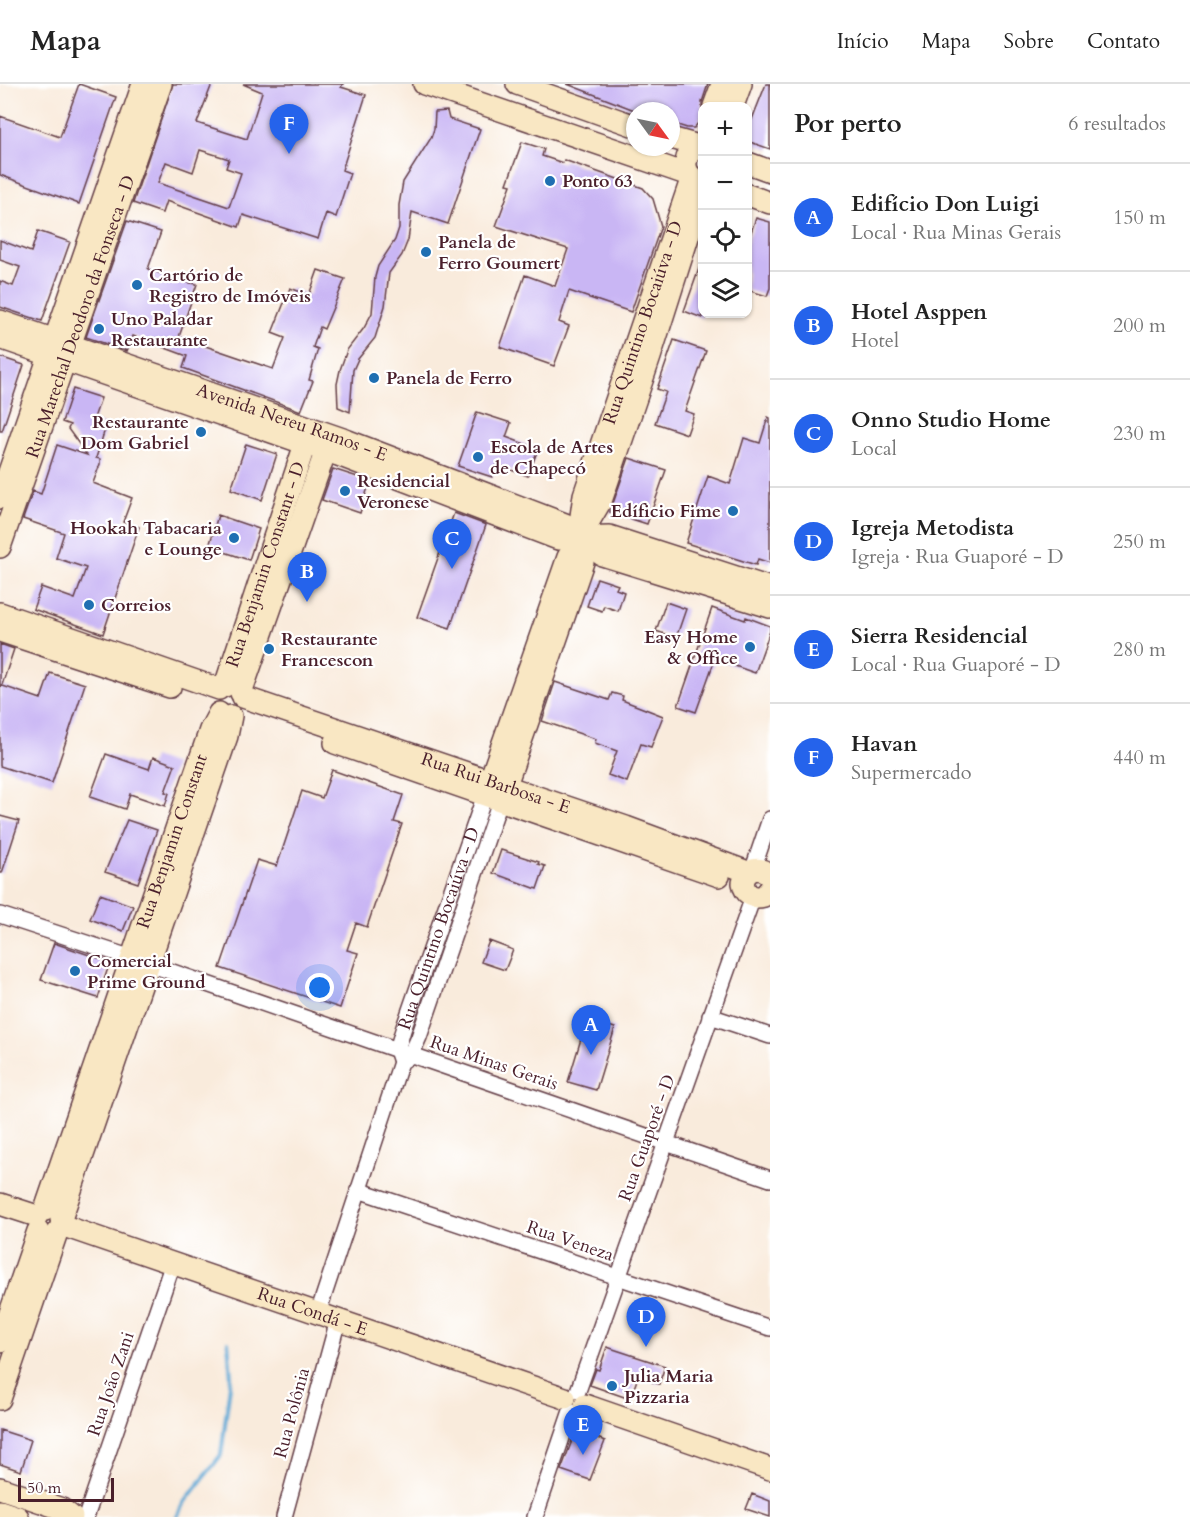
<!DOCTYPE html>
<html lang="pt">
<head>
<meta charset="utf-8">
<style>
  :root { --surface:#fff; --page:#f2f2f2; --text:#222; --muted:#767676; --line:#e0e0e0; --accent:#2563eb }
  body { margin:0; font-family:Cardo,serif; background:var(--page); color:var(--text) }
  .controls { position:absolute; right:18px; top:18px; display:grid; overflow:hidden; border-radius:12px; box-shadow:0 2px 4px #0004 }
  .controls button { width:54px; height:54px; display:grid; place-items:center; padding:0; border:0; border-bottom:2px solid var(--line); background:var(--surface); color:var(--text); font:30px sans-serif }
  .compass { position:absolute; left:626px; top:18px; width:54px; height:54px; border-radius:50%; background:var(--surface); box-shadow:0 2px 4px #0004; rotate:123deg }
  .scale { position:absolute; left:18px; bottom:15px; width:96px; box-sizing:border-box; padding-left:6px; border:3px solid #4a1f2b; border-top:0; font-size:16px; line-height:21px; white-space:nowrap; color:#4a1f2b; -webkit-text-stroke:4px #fff; paint-order:stroke }
  .you { position:absolute; left:320px; top:904px; width:21px; height:21px; margin:-15px; border:4px solid #fff; border-radius:50%; background:#1a73e8; box-shadow:0 0 0 9px #1a73e833 }
  .badge { display:grid; place-items:center; width:39px; height:39px; border-radius:50%; background:var(--accent); color:#fff; font-size:20px; font-weight:700 }
  .pin { position:absolute; translate:-50% -50px; filter:drop-shadow(0 2px 3px #0008) }
  .pin::after { content:''; position:absolute; top:32px; width:21px; height:18px; background:inherit; clip-path:polygon(0 0,100% 0,50% 100%) }
  .list { margin:0; padding:0; list-style:none }
  h2 { display:flex; justify-content:space-between; align-items:center; height:78px; margin:0; padding:0 24px; font-size:26px }
  h2 small { font-size:20px; font-weight:400; color:var(--muted) }
  .list li { display:grid; grid-template-columns:39px 1fr auto; gap:18px; align-items:center; box-sizing:border-box; height:108px; padding:0 24px; border-top:2px solid var(--line) }
  .list b { display:block; font-size:22px; white-space:nowrap }
  .list p { margin:0; font-size:20px; white-space:nowrap; color:var(--muted) }
  .list em { font-size:20px; font-style:normal; color:var(--muted) }
  .icon { flex:none; width:33px; height:33px; fill:none; stroke:currentColor; stroke-width:2; stroke-linecap:round; stroke-linejoin:round }
  .map { position:relative; flex:none; width:770px; height:1433px; overflow:hidden }
  header { display:flex; align-items:center; gap:36px; box-sizing:border-box; height:84px; padding:0 30px; background:var(--surface); border-bottom:2px solid var(--line) }
  header strong { font-size:28px }
  nav { display:flex; gap:33px; margin-inline-start:auto; font-size:21px }
  main { display:flex }
  aside { flex:1; background:var(--surface) }
  .map>svg:first-child { display:block }
</style>
</head>
<body>
<header>
<strong>Mapa</strong>
<nav><a>Início</a><a>Mapa</a><a>Sobre</a><a>Contato</a></nav>
</header>
<main>
<div class="map">
<svg width="770" height="1433" viewBox="0 0 770 1433">
  <rect width="100%" height="100%" fill="#fff"/>
  <filter id="ink" filterUnits="userSpaceOnUse"><feTurbulence type="fractalNoise" baseFrequency=".0167" numOctaves="2"/><feDisplacementMap in="SourceGraphic" scale="12" xChannelSelector="R" yChannelSelector="G"/><feConvolveMatrix kernelMatrix="1 2 1 2 8 2 1 2 1" color-interpolation-filters="sRGB"/></filter>
  <filter id="wash" filterUnits="userSpaceOnUse"><feTurbulence type="fractalNoise" baseFrequency=".008" numOctaves="4" result="noise"/><feDisplacementMap in="SourceGraphic" scale="24" xChannelSelector="R" yChannelSelector="G"/><feGaussianBlur stdDeviation="1.35" result="paint"/><feColorMatrix in="noise" values="0 0 0 0 0 0 0 0 0 0 0 0 0 0 0 0 0 1.4 0 .05"/><feComposite in="paint" operator="in"/></filter>
  <g filter="url(#wash)">
    <rect width="100%" height="100%" fill="#f9ebdc"/>
    <g fill="none" stroke-linecap="round" stroke-linejoin="round">
      <path stroke="#5da9d6" stroke-width="4" d="M177,1433l6,-13 38,-49 10,-78 -3,-35"/>
    </g>
    <g id="blocks">
      <path fill="#c9b6f4" fill-rule="evenodd" d="M79,0l37,13 -37,107 -79,-29v-59l60,21z
        M173,0h39l-15,39 50,16 15,-47 -19,-8h100l-2,3 25,8 -24,75 8,3 -14,44 -10,-4 -8,26 -75,-24 -4,12 -73,-26 -4,12 -29,-10zM200,66l29,9 -3,9 15,5 -12,34 -71,-24 8,-21 27,10z
        M567,0h141l-6,18v11l-3,9 -5,6h-7l-16,-5v-12h-34z
        M766,0h4v65l-23,-8v-9z
        M447,27l2,8 31,10 -32,95 -36,-12 -4,28 -6,15 -13,18 -4,33 -10,32 -17,21 -5,11 -3,42 -12,-5 -1,-23 3,-14 7,-20 17,-22 8,-15 3,-36 3,-11 17,-26 4,-12v-23l4,-23 28,-44 3,-9 1,-17z
        M522,58l22,7 -2,7 21,7 1,-3 79,28 10,11 8,27 -30,86 -62,-21 -10,31 10,4 -15,40 -54,-19 25,-72 30,11 13,-37 -72,-23 15,-41 -4,-1z
        M756,134l14,4v66l-3,8 -20,-6v-47z
        M127,137l34,11 -13,37 37,13 12,2 -18,53 94,32 12,-31 -13,-5 18,-45 19,7 9,-25 27,9 -21,50 -4,-2 -7,20 5,2 -9,31 4,1 -12,30 -118,-43 4,-12 -54,-20 -6,15 -41,-14z
        M38,147l32,11 -28,79 -42,-14v-26l13,5 7,-19 -20,-7v-20l31,12z
        M701,179h1v55l-18,-7z
        M674,256l32,11 -21,60 9,3 -7,20 -32,-11 11,-31 -9,-3z
        M0,273l24,8 -22,66h-2z
        M73,305l28,9 -8,23 13,5 -10,32 4,1v5l-7,19 39,15 -9,24 16,5 -36,107 -70,-25 8,-22 34,12 11,-31 -30,-10 8,-25 -41,-14 10,-28 8,3 16,-49 30,10 -19,-26 2,-4 -8,-3z
        M477,328l34,11 -5,14 32,12 -10,27 -31,-11 -5,12 -34,-11z
        M768,333l2,1v145l-12,-4 -2,6 -70,-22 22,-67 22,8 14,-46 16,5z
        M246,360l31,10 -15,46 -31,-11z
        M629,374l37,12 -19,54 -37,-12z
        M333,385l37,12 -10,32 -38,-13z
        M454,429l32,12 -36,103 -33,-11z
        M218,431l41,14 -10,31 -40,-13z
        M597,494l21,7 -2,4 8,3 -6,19 -14,-5 -2,5 -15,-5z
        M666,518l20,7 -10,29 -20,-7z
        M712,524l33,12 1,-3 24,9v5l-15,42 -40,-14 -19,53 -18,-6z
        M0,560l14,5 -12,36h-2z
        M50,589l35,11 -33,99 -52,-17v-81l41,14z
        M555,598l54,18 3,-7 11,3 -1,4 41,16 -12,31 -10,-3 -14,38 -19,-7 9,-24 -22,-8 1,-4 -54,-18z
        M106,670l43,15 4,-12 22,8 -10,27 4,1 -4,13 -35,-12 -5,15 -35,-12z
        M332,686l71,25 -9,27 8,2 -35,103 -11,-4 -9,27 11,3 -18,55 -120,-40 37,-108 20,6 25,-75 20,7z
        M0,732l19,5 -17,52h-2z
        M127,736l30,10 -19,53 -33,-11z
        M501,766l38,12 -1,2 7,2 -8,23 -44,-16z
        M100,810l33,12 -10,25 -33,-12z
        M489,857l24,9 -8,20 -24,-8z
        M54,859l56,19 -12,36 -57,-18z
        M587,935l28,9 -19,62 -28,-8z
        M607,1263l58,19 -6,18 -21,-7 -8,22 -40,-14 6,-16 3,1z
        M0,1346l31,10 -10,31 -21,-7z
        M576,1346l29,11 -15,39 -29,-10z
        M752,1410l18,7v16l-24,-8z"/>
    </g>
  </g>
  <g filter="url(#ink)">
    <use href="#blocks" fill-opacity="0" stroke="#643e46" stroke-width="1.5"/>
    <g fill="none" stroke-linecap="round" stroke-linejoin="round">
      <g stroke="#643e46" stroke-width="18">
        <g id="street">
          <path d="M753,785l17,-50"/>
          <path d="M0,831l132,43 638,221"/>
          <path d="M710,932l60,20"/>
          <path id="s1" d="M400,975l-3,-9 6,-20 82,-235"/>
          <path d="M358,1106l412,138"/>
          <path d="M318,1229l83,-251 10,-7 8,-18 81,-236"/>
          <path d="M578,1307l175,-494"/>
          <path d="M86,1433l87,-254"/>
          <path d="M284,1433l54,-197"/>
          <path d="M535,1433l36,-106"/>
        </g>
      </g>
      <g stroke="#643e46" stroke-width="24">
        <g id="secondary">
          <path d="M424,0l265,91"/>
          <path d="M517,0l118,42"/>
          <path d="M714,22l8,-22"/>
          <path d="M733,22l8,-22"/>
          <path d="M671,54l28,8"/>
          <path d="M748,79l22,8"/>
          <path d="M699,97c-13,-5 -16,-16 -10,-28l13,-7"/>
          <path d="M748,111l22,8"/>
          <path id="s2" d="M0,237l343,118 222,85 13,13 31,-1 161,52"/>
          <path d="M0,254l338,117 220,84 20,-2 24,18 168,52"/>
          <path d="M0,414l143,-414"/>
          <path id="s3" d="M0,463l161,-463"/>
          <path d="M0,529l219,76"/>
          <path d="M0,547l170,56"/>
          <path id="s4" d="M225,602l80,-242"/>
          <path d="M241,609l85,-243"/>
          <path id="s5" d="M243,613l383,130 122,45"/>
          <path d="M335,659l384,133"/>
          <path d="M490,696l78,-223 33,-56 49,-144 52,-164"/>
          <path id="s6" d="M506,701l77,-223 -5,-25 6,-42 108,-318"/>
          <path d="M770,792c-10,-11 -24,-8 -27,7 2,11 9,16 21,13l6,-7"/>
          <path d="M0,1120l37,12"/>
          <path id="s7" d="M45,1126l165,-480 9,-17"/>
          <path d="M61,1135l166,-483 4,-20"/>
          <path id="s8" d="M61,1141l504,173"/>
          <path d="M0,1258l38,-111"/>
          <path d="M0,1315l57,-167"/>
          <path d="M585,1321l185,64"/>
          <path d="M0,1404l62,21 10,8"/>
          <path d="M0,1427l18,6"/>
        </g>
      </g>
      <use href="#street" stroke="#fff" stroke-width="15"/>
      <use href="#secondary" stroke="#f9e7c3" stroke-width="21"/>
    </g>
  </g>
  <g fill="#1f6fb2" stroke="#fff" stroke-width="2">
    <circle cx="550" cy="97" r="6"/>
    <circle cx="426" cy="168" r="6"/>
    <circle cx="137" cy="201" r="6"/>
    <circle cx="99" cy="245" r="6"/>
    <circle cx="374" cy="294" r="6"/>
    <circle cx="201" cy="348" r="6"/>
    <circle cx="478" cy="373" r="6"/>
    <circle cx="345" cy="407" r="6"/>
    <circle cx="733" cy="427" r="6"/>
    <circle cx="234" cy="454" r="6"/>
    <circle cx="89" cy="521" r="6"/>
    <circle cx="750" cy="563" r="6"/>
    <circle cx="269" cy="565" r="6"/>
    <circle cx="75" cy="887" r="6"/>
    <circle cx="612" cy="1302" r="6"/>
  </g>
  <g text-anchor="middle" dominant-baseline="central" stroke-width="4.5" stroke-linejoin="round" paint-order="stroke">
    <g font-size="18" font-weight="bold" fill="#4a1f2b" stroke="#fff" text-anchor="start">
      <text x="562" y="97">Ponto 63</text>
      <text x="438" y="158">Panela de<tspan x="438" dy="21">Ferro Goumert</tspan></text>
      <text x="149" y="191">Cartório de<tspan x="149" dy="21">Registro de Imóveis</tspan></text>
      <text x="111" y="235">Uno Paladar<tspan x="111" dy="21">Restaurante</tspan></text>
      <text x="386" y="294">Panela de Ferro</text>
      <text x="189" y="338" text-anchor="end">Restaurante<tspan x="189" dy="21">Dom Gabriel</tspan></text>
      <text x="490" y="363">Escola de Artes<tspan x="490" dy="21">de Chapecó</tspan></text>
      <text x="357" y="397">Residencial<tspan x="357" dy="21">Veronese</tspan></text>
      <text x="721" y="427" text-anchor="end">Edíficio Fime</text>
      <text x="222" y="444" text-anchor="end">Hookah Tabacaria<tspan x="222" dy="21">e Lounge</tspan></text>
      <text x="101" y="521">Correios</text>
      <text x="738" y="553" text-anchor="end">Easy Home<tspan x="738" dy="21">&amp; Office</tspan></text>
      <text x="281" y="555">Restaurante<tspan x="281" dy="21">Francescon</tspan></text>
      <text x="87" y="877">Comercial<tspan x="87" dy="21">Prime Ground</tspan></text>
      <text x="624" y="1292">Julia Maria<tspan x="624" dy="21">Pizzaria</tspan></text>
    </g>
    <g font-size="18" fill="#4a1f2b" stroke="#fff">
      <text stroke="none"><textPath href="#s3" startOffset="244">Rua Marechal Deodoro da Fonseca - D</textPath></text>
      <text stroke="none"><textPath href="#s6" startOffset="486">Rua Quintino Bocaiúva - D</textPath></text>
      <text stroke="none"><textPath href="#s2" startOffset="309">Avenida Nereu Ramos - E</textPath></text>
      <text stroke="none"><textPath href="#s4" startOffset="128">Rua Benjamin Constant - D</textPath></text>
      <text stroke="none"><textPath href="#s5" startOffset="267">Rua Rui Barbosa - E</textPath></text>
      <text stroke="none"><textPath href="#s7" startOffset="390">Rua Benjamin Constant</textPath></text>
      <text stroke="none"><textPath href="#s1" startOffset="138">Rua Quintino Bocaiúva - D</textPath></text>
      <text transform="translate(494 979) rotate(19)">Rua Minas Gerais</text>
      <text transform="translate(647 1054) rotate(-70)">Rua Guaporé - D</text>
      <text transform="translate(570 1157) rotate(19)">Rua Veneza</text>
      <text stroke="none"><textPath href="#s8" startOffset="266">Rua Condá - E</textPath></text>
      <text transform="translate(111 1300) rotate(-71)">Rua João Zani</text>
      <text transform="translate(292 1329) rotate(-75)">Rua Polônia</text>
    </g>
  </g>
</svg>
<div class="controls">
<button>+</button>
<button>−</button>
<button><svg class="icon" aria-label="locate" viewBox="0 0 24 24"><circle cx="12" cy="12" r="6"/><path d="M12 2v4M12 18v4M2 12h4M18 12h4"/></svg></button>
<button><svg class="icon" aria-label="layers" viewBox="0 0 24 24"><path d="M12 4l9 5-9 5-9-5zM3 14l9 5 9-5"/></svg></button>
</div>
<svg class="compass" viewBox="-18 -18 36 36"><path d="M0-13l5 13h-10z" fill="#e53935"/><path d="M0 13l5-13h-10z" fill="#767676"/></svg>
<div class="scale">50 m</div>
<div class="you"></div>
<div class="pin badge" style="left:591px;top:971px">A</div>
<div class="pin badge" style="left:307px;top:518px">B</div>
<div class="pin badge" style="left:452px;top:485px">C</div>
<div class="pin badge" style="left:646px;top:1263px">D</div>
<div class="pin badge" style="left:583px;top:1371px">E</div>
<div class="pin badge" style="left:289px;top:70px">F</div>
</div>
<aside>
<h2>Por perto<small>6 resultados</small></h2>
<ul class="list">
<li><span class="badge">A</span><div><b>Edifício Don Luigi</b><p>Local · Rua Minas Gerais</p></div><em>150 m</em></li>
<li><span class="badge">B</span><div><b>Hotel Asppen</b><p>Hotel</p></div><em>200 m</em></li>
<li><span class="badge">C</span><div><b>Onno Studio Home</b><p>Local</p></div><em>230 m</em></li>
<li><span class="badge">D</span><div><b>Igreja Metodista</b><p>Igreja · Rua Guaporé - D</p></div><em>250 m</em></li>
<li><span class="badge">E</span><div><b>Sierra Residencial</b><p>Local · Rua Guaporé - D</p></div><em>280 m</em></li>
<li><span class="badge">F</span><div><b>Havan</b><p>Supermercado</p></div><em>440 m</em></li>
</ul>
</aside>
</main>
</body>
</html>
